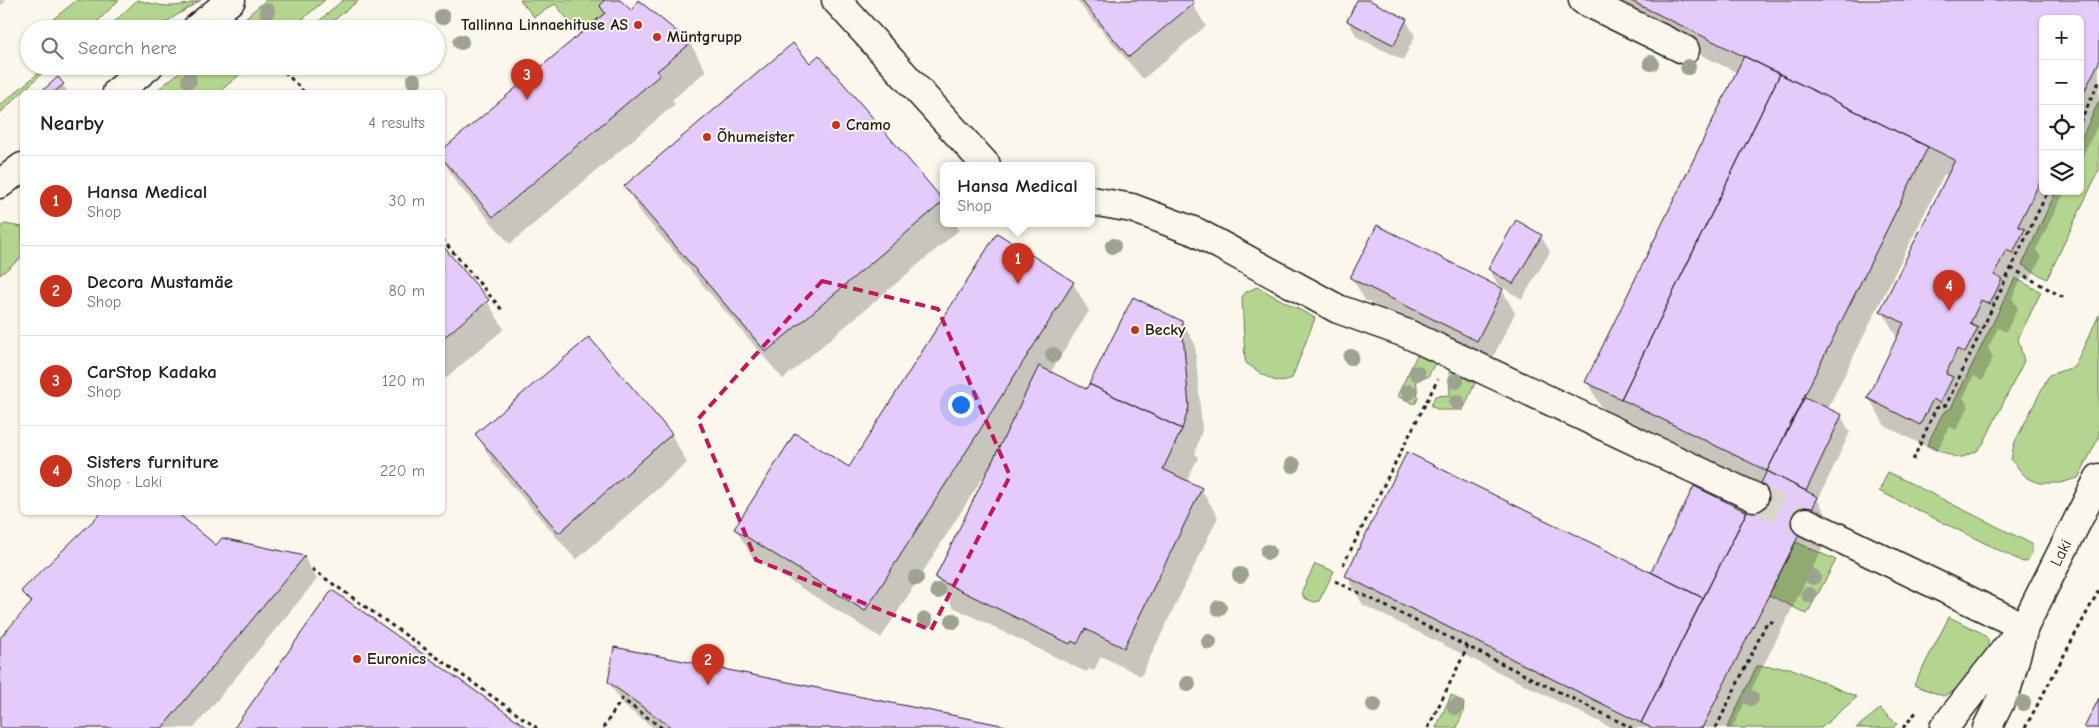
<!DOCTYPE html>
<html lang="en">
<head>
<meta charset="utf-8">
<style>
  :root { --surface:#fff; --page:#f6f6f6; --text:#202124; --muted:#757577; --line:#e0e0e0; --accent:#c8321e }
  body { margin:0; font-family:"Comic Neue",sans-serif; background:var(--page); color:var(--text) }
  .controls { position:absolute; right:15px; top:15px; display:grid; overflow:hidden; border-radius:8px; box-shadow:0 1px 4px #0004 }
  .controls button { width:45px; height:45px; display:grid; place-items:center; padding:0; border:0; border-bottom:1px solid var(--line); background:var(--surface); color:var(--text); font:25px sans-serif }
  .you { position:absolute; left:960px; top:404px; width:18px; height:18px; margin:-12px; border:4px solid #fff; border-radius:50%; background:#1a73e8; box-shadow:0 0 0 8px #1a73e833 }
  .badge { display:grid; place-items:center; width:32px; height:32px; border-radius:50%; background:var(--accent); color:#fff; font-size:16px; font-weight:700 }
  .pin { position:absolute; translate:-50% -41px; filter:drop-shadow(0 1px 2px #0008) }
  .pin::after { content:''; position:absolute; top:26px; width:18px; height:15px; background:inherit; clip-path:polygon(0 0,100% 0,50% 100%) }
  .popup { position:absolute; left:940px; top:162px; width:155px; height:65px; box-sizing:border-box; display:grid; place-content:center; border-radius:8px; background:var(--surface); filter:drop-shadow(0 1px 4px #0005); font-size:16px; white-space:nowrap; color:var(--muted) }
  .popup b { font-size:19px; color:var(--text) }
  .popup::after { content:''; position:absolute; left:50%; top:100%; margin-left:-10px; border:10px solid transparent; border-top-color:var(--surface) }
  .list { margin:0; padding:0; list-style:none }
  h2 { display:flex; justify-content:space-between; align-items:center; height:65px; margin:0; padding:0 20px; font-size:21px }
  h2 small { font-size:16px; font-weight:400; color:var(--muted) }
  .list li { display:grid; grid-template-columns:32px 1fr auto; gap:15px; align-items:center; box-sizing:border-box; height:90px; padding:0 20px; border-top:1px solid var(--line) }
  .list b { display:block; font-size:19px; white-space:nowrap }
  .list p { margin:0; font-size:16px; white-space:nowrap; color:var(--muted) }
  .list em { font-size:16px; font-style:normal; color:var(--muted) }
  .icon { flex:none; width:28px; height:28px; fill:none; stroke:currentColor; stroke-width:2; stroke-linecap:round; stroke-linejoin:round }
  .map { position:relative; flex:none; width:2099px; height:728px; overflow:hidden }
  .search { position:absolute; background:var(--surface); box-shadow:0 1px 4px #0004; left:20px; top:20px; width:425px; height:55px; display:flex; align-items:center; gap:12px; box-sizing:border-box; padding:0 18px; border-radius:28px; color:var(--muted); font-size:19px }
  .panel { position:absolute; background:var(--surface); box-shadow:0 1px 4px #0004; left:20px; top:90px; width:425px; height:425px; border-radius:8px }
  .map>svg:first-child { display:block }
</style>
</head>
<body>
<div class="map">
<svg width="2099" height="728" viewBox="0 0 2099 728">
  <rect width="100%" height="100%" fill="#fbf7ec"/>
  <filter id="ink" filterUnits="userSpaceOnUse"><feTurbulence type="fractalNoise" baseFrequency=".02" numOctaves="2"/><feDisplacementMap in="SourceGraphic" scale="10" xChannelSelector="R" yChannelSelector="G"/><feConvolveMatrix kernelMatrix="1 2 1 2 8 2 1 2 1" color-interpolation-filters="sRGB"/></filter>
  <g filter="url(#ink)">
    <path fill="#b4d58f" stroke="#687856" d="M77,0h42l-29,29h-31l-7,-9z
      M137,0c27,7 37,9 64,0l-46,29h-48z
      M266,0h59l-34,29h-48l-5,-5z
      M343,0h16l-36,29h-13z
      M520,0h84l-4,6 5,7 -25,21 -25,-30 -21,13z
      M47,66h3l-50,47v-8z
      M187,66h63l-31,26h-64z
      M2099,101v69l-52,109 -25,-14 34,-74h24v-50z
      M5,224l17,3v30l-22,18v-48z
      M2015,278l26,14 -23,47 6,22 -41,83 -6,7 -14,6h-8l-28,-12 16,-32 8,-5z
      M1257,287l58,31 -23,60c-15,11 -31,-6 -45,-14l-2,-4 -3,-63 4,-5z
      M2099,315v122l-21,41 -18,5h-20l-13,-5 -16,-18 3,-16 35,-69 25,-8z
      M1417,355l18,8 -7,14 -12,1 2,20 -3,6 -18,-8z
      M1449,370l26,13 -12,27h-24l-8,-4 4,-10 15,-1z
      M1888,472l144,72v9l-5,8 -4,1 -144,-71z
      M1796,542l40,18 -29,54 -38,-19z
      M1315,564l19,7 -15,30 -5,1 -10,-4 -2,-7z
      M1949,617l33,16 6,6c2,25 -24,49 -45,57l-29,-11z
      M1757,666l33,2 67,29 -36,31h-94z
      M1451,695l13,8 -1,9 -6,16h-21z
      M1880,709l17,15 -4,4h-37z"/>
    <path fill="#0003" d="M0,0h7l-7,6z
      M606,0h12l15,13 57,30 16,28 -34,29 3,4 -165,140 -54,-62 -14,-24 163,-144 -4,-7z
      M1076,0h114l16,26 -63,53z
      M1358,0h8l40,20 9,16 -12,24 -46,-23 -9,-16z
      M1589,0h510v123l-19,38v-142h-37v172h22l-29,59 5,8 -12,23 -7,-3 -10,20 6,10 -12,24 -8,-4 -10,20 5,9 -11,24 -8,-5 -11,22 6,8 -13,24 -7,-4 -12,26 -52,-26 -16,-28 29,-59 -16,-28 66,-135 -4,-2 -117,236 14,6 9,16 -32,68 15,27 -101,201h-120l-249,-123 -16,-29 304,-2 44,-87 52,26 13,-25 -157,-78 -16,-28 151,-309z
      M810,65l133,137 1,21h11l4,7 -176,149 -141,-165 -17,-28z
      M58,79l10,13h-25z
      M1377,227l125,63 13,23 -25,50 -125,-63 -13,-22z
      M1541,236l9,16 -28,47 -24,-14 -9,-16z
      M442,247l45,54 17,28 -62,52z
      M1073,283l16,28 -39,62 37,18 94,-70 14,23 7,86 -7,23 3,5 -12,24 15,7 17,28 -77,159 -40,-20 -7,15 -5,-2 -3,3 -133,-65 -17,-29 51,-103 -2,-1 -104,164 -129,-81 -16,-28 113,-60z
      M477,434h194l16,29 -111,97 -83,-97z
      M216,547l88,10 13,22 -123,149h-194v-88l31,-35 -8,-14z
      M609,682l401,46h-356l-31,-23z"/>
    <path fill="#e4cbfb" stroke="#1c1c1c" d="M604,0h16l12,11 6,-11 53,43 -34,28 3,4 -167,142 -51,-59v-8l163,-137 -5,-7z
      M1081,0h111l2,3 -65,54z
      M1357,0h12l38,19 -13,26 -47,-24z
      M1629,0h470v62l-19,38v-81h-37v157l-25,50 7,3 -12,24 -7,-3 -12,25 8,4 -12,25 -9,-4 -11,24 8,4 -13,25 -8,-4 -11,25 7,3 -13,26 -7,-4 -13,26 -53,-27 37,-75 -24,-12 75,-151z
      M793,43l17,20 9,-8 125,146 -178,151 -142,-166z
      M1744,56l36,18 -159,325 -36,-17z
      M1780,74l148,73 -161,324 -146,-72z
      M58,77l6,7 -10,8h-13z
      M1516,220l26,15 -29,49 -25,-15z
      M1377,225l126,64 -26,52 -127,-63z
      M997,233l77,49 -209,329 -131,-82 61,-96 54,34z
      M442,245l47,55 -47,39z
      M1133,297l49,24 7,86 -7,22 -93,-45z
      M589,337l83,97 -113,99 -84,-99z
      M1039,366l47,23 3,-5 93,45 -19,40 39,19 -78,160 -39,-19 -8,15 -5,-3 -2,3 -135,-66z
      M1805,397l37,18 -36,76 -39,-20z
      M1407,452l296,146 -62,125 -296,-147z
      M1767,471l51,26 -116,231h-50l-11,-5z
      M1694,486l53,26 -44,86 -52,-26z
      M102,512h74l40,33 6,-7 83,18 -143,172h-162v-90l32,-36 -11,-11z
      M332,590l196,138h-294z
      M614,647l402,81h-344l-64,-46z
      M2099,698v30h-15z"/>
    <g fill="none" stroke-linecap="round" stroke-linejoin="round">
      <path stroke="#dad6cd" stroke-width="28" stroke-dasharray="28 14" stroke-linecap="butt" d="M1754,497l52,25"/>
      <g stroke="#1c1c1c" stroke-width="31">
        <g id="minor">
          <path d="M836,0l150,165"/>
          <path d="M1583,0l102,50"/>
          <path d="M1092,201l40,7 64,24 142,77 70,25 346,163"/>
          <path d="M1806,522l218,105"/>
          <path d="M1944,728l72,-92"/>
          <path id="s1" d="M1987,728l20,-40 17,-61 75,-149"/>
        </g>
      </g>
      <g stroke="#1c1c1c" stroke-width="31">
        <path id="major" d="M196,29l35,-29
          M117,92l32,-26
          M0,184l22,-17"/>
      </g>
      <path stroke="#1c1c1c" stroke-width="3" stroke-dasharray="4 4" stroke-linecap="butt" d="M279,66l25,26
        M2080,122l19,-40
        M442,239l61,72
        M2011,268l55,31
        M1913,460l23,-52 10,-3 102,-214
        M1343,565l95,-186
        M312,569l225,159
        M1335,581l297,147
        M603,728l19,-29 40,29
        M1428,728l40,-82
        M1716,728l51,-106h7
        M1903,728l14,-17
        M2025,728l74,-138"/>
      <use href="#minor" stroke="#fbf7ec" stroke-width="28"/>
      <use href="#major" stroke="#fbf7ec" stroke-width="28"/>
    </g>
    <g fill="#9ea290">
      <circle cx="267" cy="11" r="8"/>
      <circle cx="442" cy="17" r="8"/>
      <circle cx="461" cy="42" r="8"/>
      <circle cx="1651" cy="63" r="8"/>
      <circle cx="1688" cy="67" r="8"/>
      <circle cx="189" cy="80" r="8"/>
      <circle cx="414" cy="81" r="8"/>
      <circle cx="1113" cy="246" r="8"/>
      <circle cx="1053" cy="355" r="8"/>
      <circle cx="1351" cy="357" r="8"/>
      <circle cx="1417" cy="373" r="8"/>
      <circle cx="1456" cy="381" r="8"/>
      <circle cx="1409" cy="392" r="8"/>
      <circle cx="1457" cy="402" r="8"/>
      <circle cx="1293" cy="465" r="8"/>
      <circle cx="1268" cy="552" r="8"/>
      <circle cx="1240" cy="575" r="8"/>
      <circle cx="1813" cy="577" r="8"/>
      <circle cx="916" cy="578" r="8"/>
      <circle cx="938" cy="591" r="8"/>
      <circle cx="1809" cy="595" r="8"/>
      <circle cx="1219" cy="608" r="8"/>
      <circle cx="925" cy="620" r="8"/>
      <circle cx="953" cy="621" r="8"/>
      <circle cx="1209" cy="642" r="8"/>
      <circle cx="1188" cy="684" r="8"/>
      <circle cx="1751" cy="698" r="8"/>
      <circle cx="2023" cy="703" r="8"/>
      <circle cx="1374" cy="705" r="8"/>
      <circle cx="1455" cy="707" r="8"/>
    </g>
  </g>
  <path fill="none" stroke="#c2185b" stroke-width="4" stroke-dasharray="10 6" stroke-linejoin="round" d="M822,281l116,28 72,167 -79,154 -175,-70 -58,-141z"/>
  <g fill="#c8321e" stroke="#fbf7ec" stroke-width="2">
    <circle cx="638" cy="25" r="5"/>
    <circle cx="657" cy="37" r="5"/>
    <circle cx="836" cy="125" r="5"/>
    <circle cx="707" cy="137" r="5"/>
    <circle cx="1135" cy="330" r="5"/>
    <circle cx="357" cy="659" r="5"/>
  </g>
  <g text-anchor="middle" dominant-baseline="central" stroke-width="4" stroke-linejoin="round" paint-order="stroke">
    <g font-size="16" font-weight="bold" fill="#1c1c1c" stroke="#fbf7ec" text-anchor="start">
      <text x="628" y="25" text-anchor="end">Tallinna Linnaehituse AS</text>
      <text x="667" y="37">Müntgrupp</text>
      <text x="846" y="125">Cramo</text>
      <text x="717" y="137">Õhumeister</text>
      <text x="1145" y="330">Becky</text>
      <text x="367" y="659">Euronics</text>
    </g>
    <g font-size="16" fill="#1c1c1c" stroke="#fbf7ec">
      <text stroke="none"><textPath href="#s1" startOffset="191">Laki</textPath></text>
    </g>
  </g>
</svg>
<div class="controls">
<button>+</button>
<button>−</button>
<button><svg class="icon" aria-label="locate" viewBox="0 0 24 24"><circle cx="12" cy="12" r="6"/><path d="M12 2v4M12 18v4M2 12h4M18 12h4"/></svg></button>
<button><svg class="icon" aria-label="layers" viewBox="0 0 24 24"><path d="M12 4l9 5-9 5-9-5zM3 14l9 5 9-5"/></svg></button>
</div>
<div class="you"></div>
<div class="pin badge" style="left:1018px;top:284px">1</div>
<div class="popup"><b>Hansa Medical</b>Shop</div>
<div class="pin badge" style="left:708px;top:685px">2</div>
<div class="pin badge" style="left:527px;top:100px">3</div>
<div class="pin badge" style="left:1949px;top:311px">4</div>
<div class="search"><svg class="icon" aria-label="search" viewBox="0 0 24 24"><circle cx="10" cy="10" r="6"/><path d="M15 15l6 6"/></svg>Search here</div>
<section class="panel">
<h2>Nearby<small>4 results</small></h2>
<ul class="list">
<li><span class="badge">1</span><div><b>Hansa Medical</b><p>Shop</p></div><em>30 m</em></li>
<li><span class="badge">2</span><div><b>Decora Mustamäe</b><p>Shop</p></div><em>80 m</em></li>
<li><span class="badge">3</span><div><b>CarStop Kadaka</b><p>Shop</p></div><em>120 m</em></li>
<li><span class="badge">4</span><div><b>Sisters furniture</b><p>Shop · Laki</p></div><em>220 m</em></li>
</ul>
</section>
</div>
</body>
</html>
